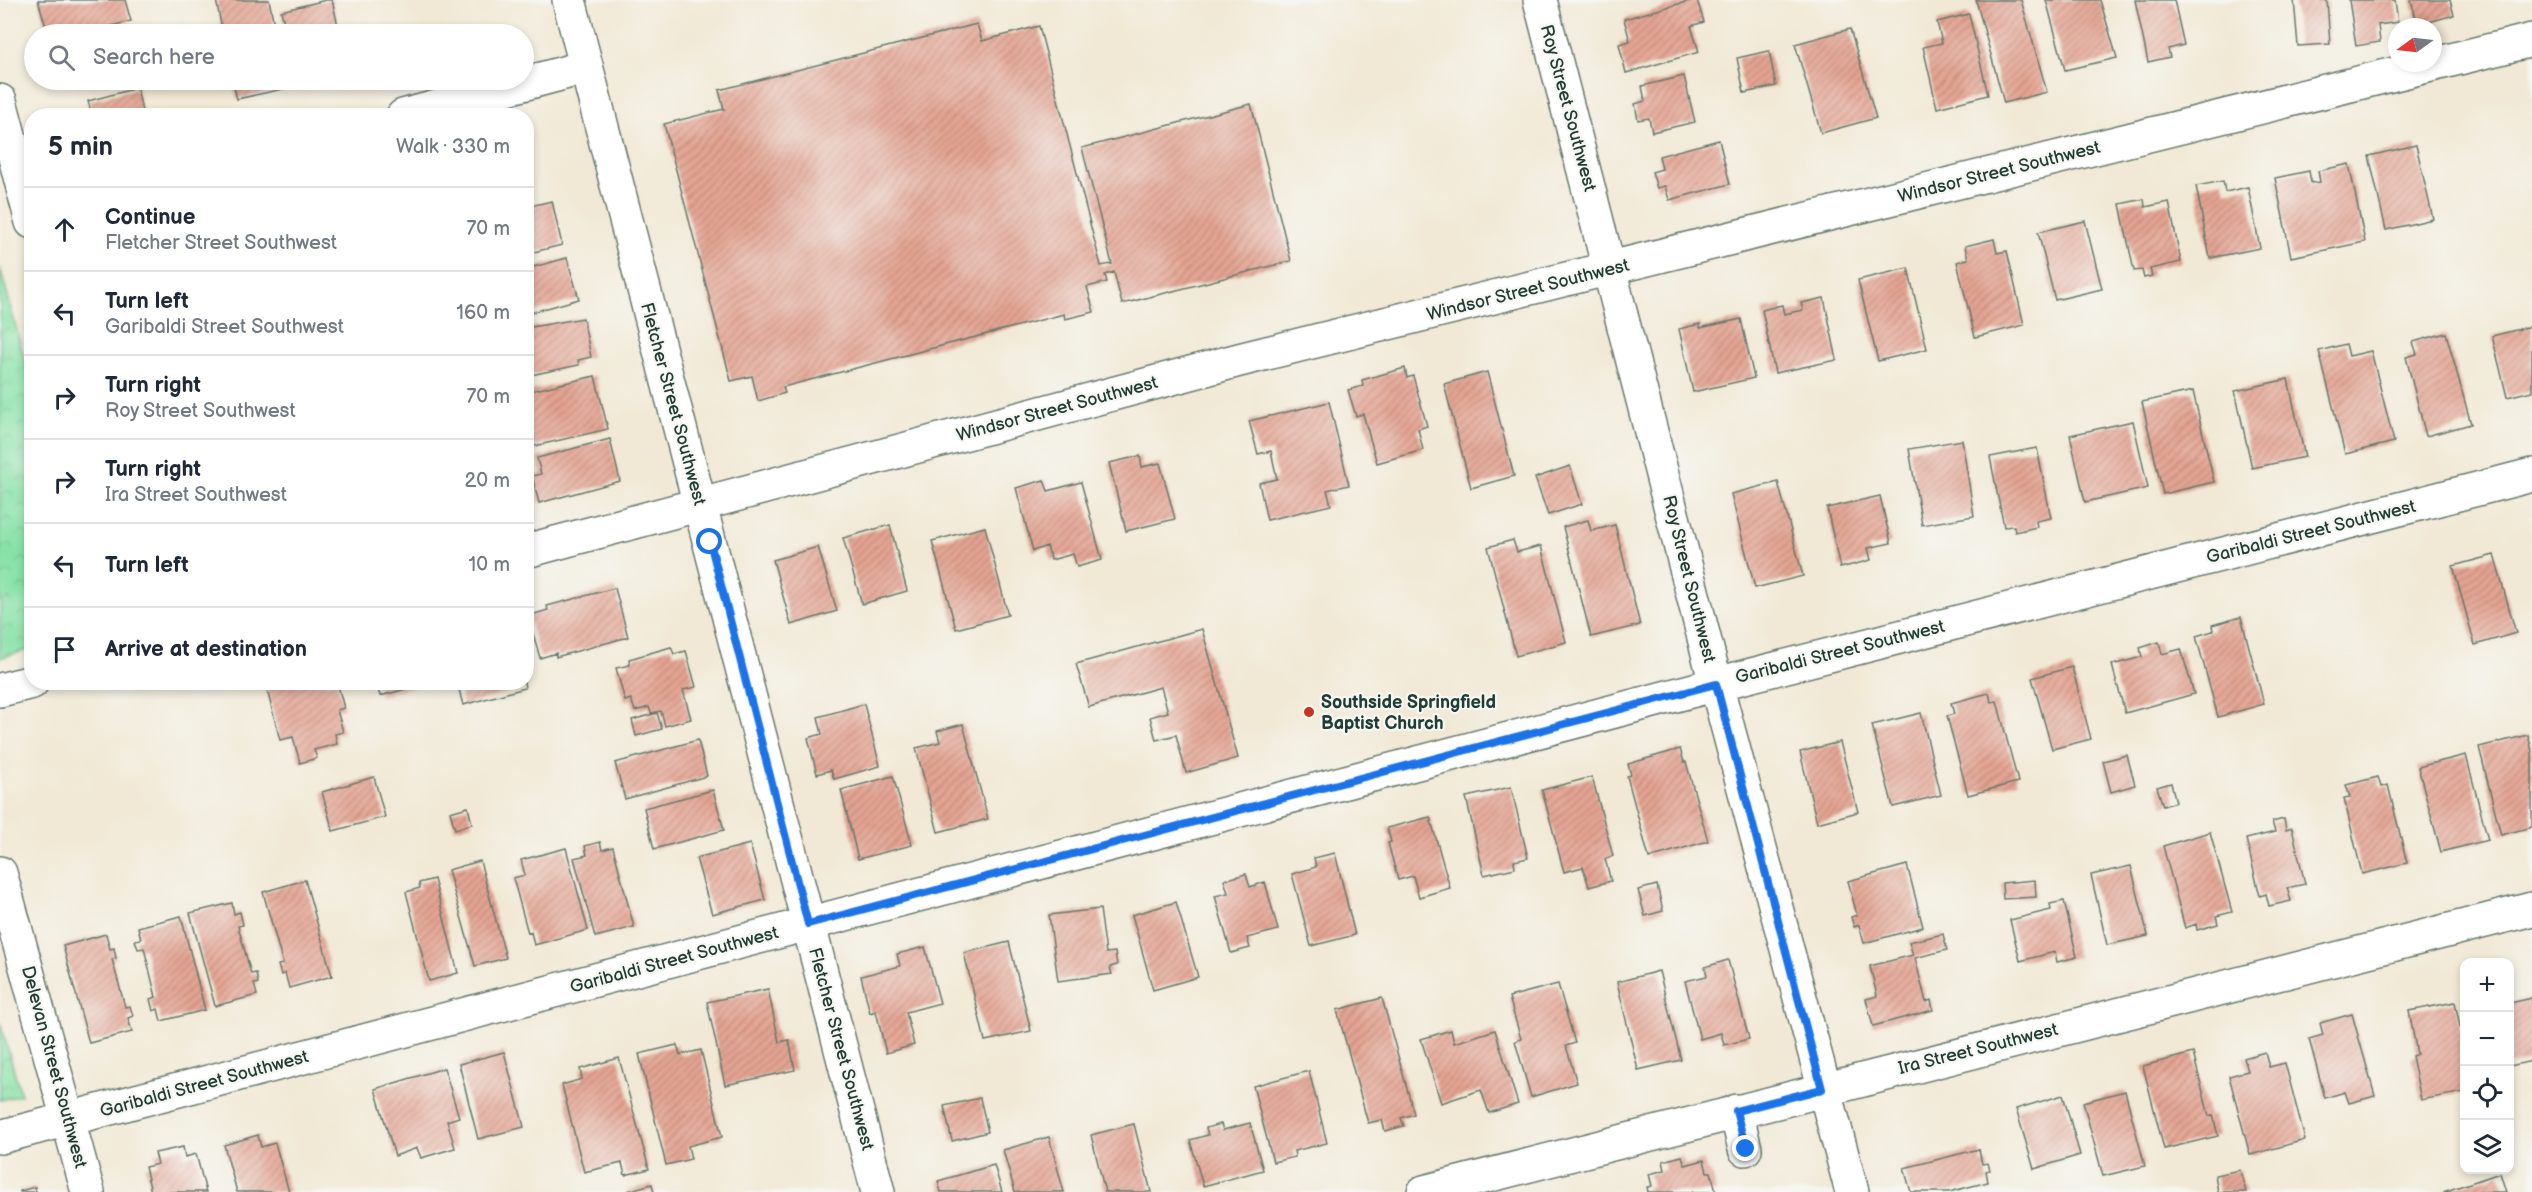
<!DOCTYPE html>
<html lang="en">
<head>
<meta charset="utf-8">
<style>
  :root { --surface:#fff; --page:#f6f6f7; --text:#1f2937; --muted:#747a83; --line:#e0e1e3 }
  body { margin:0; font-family:"Balsamiq Sans",sans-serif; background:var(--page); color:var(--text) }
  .controls { position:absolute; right:18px; bottom:18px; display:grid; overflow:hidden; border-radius:12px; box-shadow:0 3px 9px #0003 }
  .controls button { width:54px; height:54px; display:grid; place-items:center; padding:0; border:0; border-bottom:2px solid var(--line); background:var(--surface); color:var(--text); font:30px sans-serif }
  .compass { position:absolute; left:2388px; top:18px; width:54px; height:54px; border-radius:50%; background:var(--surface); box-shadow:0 3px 9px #0003; rotate:255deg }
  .stop { position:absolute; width:18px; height:18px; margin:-14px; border:4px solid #1a73e8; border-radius:50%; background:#fff }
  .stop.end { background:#1a73e8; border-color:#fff; box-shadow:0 2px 6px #0008 }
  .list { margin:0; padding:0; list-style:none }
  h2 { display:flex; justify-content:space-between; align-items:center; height:78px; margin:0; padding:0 24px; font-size:26px }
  h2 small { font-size:20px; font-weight:400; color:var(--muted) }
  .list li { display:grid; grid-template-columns:39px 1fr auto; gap:18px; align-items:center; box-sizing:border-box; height:84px; padding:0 24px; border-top:2px solid var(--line) }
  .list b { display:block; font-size:22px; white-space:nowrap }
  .list p { margin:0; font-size:20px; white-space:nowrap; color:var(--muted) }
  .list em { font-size:20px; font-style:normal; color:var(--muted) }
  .icon { flex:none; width:33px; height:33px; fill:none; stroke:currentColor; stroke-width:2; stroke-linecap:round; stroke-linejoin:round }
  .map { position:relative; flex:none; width:2532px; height:1192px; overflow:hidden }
  .search { position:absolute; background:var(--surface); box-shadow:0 3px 9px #0003; left:24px; top:24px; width:510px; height:66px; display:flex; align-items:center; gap:15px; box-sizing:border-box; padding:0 21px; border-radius:33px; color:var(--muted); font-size:22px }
  .panel { position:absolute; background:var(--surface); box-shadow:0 3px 9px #0003; left:24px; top:108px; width:510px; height:582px; border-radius:24px }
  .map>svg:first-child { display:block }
</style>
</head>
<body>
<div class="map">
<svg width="2532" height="1192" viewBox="0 0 2532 1192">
  <defs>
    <pattern id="park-crowns" width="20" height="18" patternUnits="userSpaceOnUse" patternTransform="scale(1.5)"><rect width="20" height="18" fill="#88e2a7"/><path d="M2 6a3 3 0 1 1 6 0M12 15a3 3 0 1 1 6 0" fill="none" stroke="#75c390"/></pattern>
    <pattern id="building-hatch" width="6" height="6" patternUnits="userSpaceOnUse" patternTransform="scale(1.5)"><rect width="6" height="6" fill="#e5a493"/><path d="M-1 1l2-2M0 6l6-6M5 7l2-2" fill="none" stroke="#b98779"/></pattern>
  </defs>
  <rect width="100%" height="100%" fill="#f6f6f2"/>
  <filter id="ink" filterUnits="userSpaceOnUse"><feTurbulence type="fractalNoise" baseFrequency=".0167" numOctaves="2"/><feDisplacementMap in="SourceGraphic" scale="12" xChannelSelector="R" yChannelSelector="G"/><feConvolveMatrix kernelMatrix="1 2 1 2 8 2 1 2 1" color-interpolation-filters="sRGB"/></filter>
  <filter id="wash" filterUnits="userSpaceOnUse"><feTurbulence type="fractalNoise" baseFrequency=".008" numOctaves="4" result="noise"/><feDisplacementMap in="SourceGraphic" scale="24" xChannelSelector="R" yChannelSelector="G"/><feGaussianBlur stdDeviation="1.35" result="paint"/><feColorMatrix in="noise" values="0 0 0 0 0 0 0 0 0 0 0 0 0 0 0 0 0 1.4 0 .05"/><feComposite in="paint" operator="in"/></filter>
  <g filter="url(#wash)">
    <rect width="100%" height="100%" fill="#f1e9d5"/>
    <path fill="url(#park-crowns)" stroke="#54906e" stroke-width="1.5" d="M0,267l31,117v265l-31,9z
      M0,1022l21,73 -21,5z"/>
    <g id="blocks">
      <path fill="url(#building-hatch)" d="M38,0h87l6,21 -52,13h-31z
        M216,0h53l7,34h-53z
        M326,0h6l8,34h-53l-6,-23z
        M1693,0h4l7,22 -13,4 8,26 -73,21 -7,-29 11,-3 -6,-22z
        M1976,0h45l26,92 -43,11z
        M2046,0h54l17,58 -52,12z
        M2135,0h39l10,45 -16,4 2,8 -22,5z
        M2294,0h33l3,44 -32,2z
        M2349,0h46l3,22 -20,3 2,17 -24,4z
        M2411,0h39l4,15 -36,10z
        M1969,14l19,81 -51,13 -14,-61 19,-4 -5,-21z
        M977,24l5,17 57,-15 62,240 11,-2 -30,-116 169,-44 40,157 -169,43 -8,-32 -9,3 2,7 -20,5 7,25 -29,7 -1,-5 -281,73 2,6 -27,8 -6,-25 -21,5 -67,-257 60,-15 -5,-19z
        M1850,29l26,89 -55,15 -26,-89z
        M1769,51l7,35 -32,7 -7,-35z
        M1684,76l11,46 -43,10 -3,-14 -11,2 -3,-16 10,-3 -3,-15z
        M232,80h54l2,8 -51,11z
        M137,88l6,28h-51l-4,-15z
        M1719,140l11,44 -61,16 -4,-14 -8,2 -5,-16 10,-3 -3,-13z
        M2416,145l17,74 -47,11 -17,-74z
        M2349,164l16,78 -74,15 -16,-79 34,-7 2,12 9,-1 -2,-11z
        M2223,181l2,11 23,-5 12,61 -50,10 -14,-72z
        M2144,199l1,8 24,-5 12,60 -31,7 2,7 -8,2 -2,-8 -8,1 -14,-67z
        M552,201l10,44 -36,9v-47z
        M2085,221l17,68 -47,11 -17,-68z
        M1994,239l3,14 10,-2 17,74 -49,12 -18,-75 11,-3 -3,-13z
        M567,258l12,41 -53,15v-45z
        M1908,268l19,81 -49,12 -20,-81z
        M1824,298l13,62 -62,13 -13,-63 20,-5 2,9 19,-4 -2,-7z
        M583,318l8,39 -13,3 1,5 -53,11v-48z
        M1741,319l13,59 -61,14 -14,-63 21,-5v4z
        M2532,326v65l-25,6 -15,-61z
        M2446,333l25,91 -45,12 -20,-79 11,-3 -4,-12z
        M2346,344l3,12 22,-5 23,91 -49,12 -26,-103z
        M1405,368l2,10 6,-2 14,50 -9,3 5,21 -46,13 -14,-49 -7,2 -8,-26 15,-4 -1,-6z
        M1487,372l27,104 -43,12 -27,-104z
        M595,376l13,53 -82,19v-56z
        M2288,379l17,78 -53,11 -17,-77z
        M2193,391l21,91 -51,12 -21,-92z
        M1329,402l20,83 -22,5 4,15 -64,15 -8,-37 18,-4 -6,-28 -13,3 -9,-33z
        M2133,421l15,67 -63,14 -15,-67z
        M610,439l10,42 -81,22 -7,-27 9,-2 -4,-16z
        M1962,440l12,76 -52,9 -13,-76z
        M2037,448l14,70 -15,3 1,6 -22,5 -1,-6 -10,1 -14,-70z
        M1140,456l2,11 18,-4 15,56 -49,12 -17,-68z
        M1570,466l12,38 -34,11 -13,-37z
        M1044,480l4,11 33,-9 21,78 -25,7 -4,-13 -22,6 -4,-14 -14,5 -17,-63z
        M1778,482l25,94 -48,12 -24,-94z
        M1880,496l11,47 -23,5 3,12 -31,8 -13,-60z
        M1588,520l3,11 24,-6 25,100 -49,12 -28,-110z
        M890,525l17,66 -45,13 -19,-66z
        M985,527l23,88 -52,14 -24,-88z
        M1513,540l4,12 24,-6 25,96 -50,14 -28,-109z
        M818,547l19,64 -46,14 -18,-65z
        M2494,555l22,78 -41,12 -22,-79z
        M615,588l13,49 -72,20v-4l-16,5 -12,-42 20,-6 -1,-4z
        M2241,617l23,87 -46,13 -22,-81 17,-5 -1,-6z
        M1202,629l36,129 -52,15 -10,-38 -20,5 -6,-23 18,-5 -7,-25 -72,20 -13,-43z
        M2159,642l3,12 19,-5 13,45 -69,19 -13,-48 30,-8 -2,-9z
        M671,647l3,7 12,-3 10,36 -13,3 8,29 -26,7 -4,-15 -10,2 -2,-6 -14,4 -4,-12 -6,2 -9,-33 14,-3 -1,-6z
        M2072,667l19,72 -39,10 -20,-71z
        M265,682h72l7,26 -7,2 6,22 -8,2 2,10 -23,6 3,8 -17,5 -7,-26 -13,3z
        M376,682h53v1l-49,13z
        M457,682h67l1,6 -62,17z
        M1989,693l2,9 6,-1 21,81 -50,13 -21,-79 7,-2 -3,-11z
        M864,704l16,62 -46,13 -3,-9 -14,4 -9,-36 14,-4 -4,-17z
        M657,713l5,16 -26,7 -4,-16z
        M1921,713l20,82 -48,12 -21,-82z
        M963,724l25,95 -50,13 -22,-84 24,-6 -3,-11z
        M2528,735l4,16v76l-31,8 -22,-88z
        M698,740l9,36 -82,23 -10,-36z
        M1840,742l18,70 -41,11 -17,-71z
        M1680,749l4,13h2l22,79 -59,17 -22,-82 4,-1 -3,-11z
        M2127,755l8,30 -24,7 -8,-31z
        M2466,755l22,85 -47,12 -23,-85z
        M893,776l19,69 -54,14 -17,-69z
        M374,777l11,40 -52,14 -11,-39z
        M1592,777l21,79 -8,3 6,22 -22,6 -6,-20 -19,5 -22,-82z
        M2378,777l3,10 7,-2 19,78 -45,11 -18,-76 6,-1 -4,-12z
        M2171,783l5,19 -13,4 -6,-19z
        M1511,787l17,71 -14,3 1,7 -31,7 -18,-78z
        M713,790l11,40 -70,19 -10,-41z
        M468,807l4,17 -17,5 -5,-17z
        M1430,817l20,71 -31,9 -6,-21 -15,4 -10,-37 3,-1 -4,-14z
        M2284,819l2,11 6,-2 13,56 -18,4 4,13 -22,5 -3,-12 -6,2 -14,-57 29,-7 -3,-10z
        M2210,832l22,80 -16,4 2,8 -21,6 -1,-6 -11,4 -22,-82z
        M600,842l2,8 11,-3 21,80 -39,10 -21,-79 13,-3 -2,-9z
        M750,844l15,56 -53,14 -16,-56z
        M566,848l22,82 -54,15 -3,-13 -3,1 -15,-55 12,-3 -4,-15z
        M1335,853l20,82 -44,11 -19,-72 24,-7 -2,-9z
        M480,861l26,97 -31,8 -27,-96z
        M1907,865l16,62 -59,16 -5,-18 -5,2 -3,-10 6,-2 -9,-34z
        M2131,866l17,70 -41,9 -16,-70z
        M1246,874l4,13 15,-5 13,48 -31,8 3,10 -19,5 -16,-57 13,-3 -4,-13z
        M434,879l24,94 -29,8 -23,-89 14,-4 -1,-5z
        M305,880l27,96 -43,12 -4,-15 -4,2 -3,-10 5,-1 -20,-72z
        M2035,880l1,17 -33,2 -1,-16z
        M1657,885l6,26 -18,5 -7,-26z
        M2064,901l13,56 -20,5 -2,-10 -35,9 -10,-41 41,-10 -1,-6z
        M1176,902l22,75 -45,13 -21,-75z
        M232,903l2,11 6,-2 3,13 -5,1 13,48 5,-1 2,10 -4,1 3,11 -42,11 -25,-93z
        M1100,909l6,44 9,-1 2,13 -7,2 2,7 -54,7 -9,-66z
        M181,916l24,94 -44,11 -3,-12 -5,2 -3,-12 6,-2 -12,-49 -6,1 -3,-9 6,-1 -3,-12z
        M106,934l4,15 4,-1 2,10 -4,1 13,48 5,-1 3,10 -5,2 4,14 -43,11 -26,-97z
        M1943,934l4,16 -32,8 11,44 5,-2 2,10 -60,16 -7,-27 11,-3 -7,-30 43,-11 -4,-13z
        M1009,942l22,89 -46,10 -21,-88z
        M925,947l15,56 -34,9 8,33 -28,8 -10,-42 -6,2 -9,-37 39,-10 -3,-12z
        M1728,960l21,79 -25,6 -3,-12 -21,6 -15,-58 22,-5 -2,-9z
        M1659,971l22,89 -43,10 -21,-88z
        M1558,984l17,59 -9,3 11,37 -46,14 -16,-56 6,-2 -12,-42z
        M768,989l11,53 10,-2 6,30 -70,15 -18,-83z
        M1382,998l32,116 -13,4 3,8 -19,5 -3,-11 -14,3 -31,-113z
        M2532,998v63l-22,5v-63z
        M2455,1002l9,44 -4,1 4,19v26l-43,8 -9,-44 5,-2 -8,-43z
        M2352,1014l23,82 -26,7 -4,-11 -20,6 -16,-59 14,-4 -3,-12z
        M1451,1030l3,13 41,-13 23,74 -29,9 -8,-23 -40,13 -20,-64z
        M677,1045l3,10 21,-5 21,87 -34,9 3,13 -25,6 -27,-111z
        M504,1052l20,75 -46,12 -19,-75z
        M2265,1052l4,15 16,-4 20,77 -55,15 -21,-79 19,-5 -4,-13z
        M2193,1053l16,63 4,-1 5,21 -54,13 -21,-83z
        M619,1058l30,111 -24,6 -3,-12 -38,9 -22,-87 20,-6 -2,-10z
        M444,1068l15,49 -12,4 8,27 -34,10 -4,-10 -22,8 -20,-67z
        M1309,1071l18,72 -33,8 1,6 -22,5 -20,-76z
        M2125,1091l20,75 -42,10 -20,-74z
        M2063,1095l17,60 -46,14 -18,-60z
        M980,1098l8,34 -36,9 -8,-35z
        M1250,1123l13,47 -60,16 -13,-46 18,-5 -2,-7 15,-4 2,6z
        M1134,1124l17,68h-46l-14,-57z
        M258,1135l3,12 14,-4 14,49h-52l-13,-47z
        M1049,1137l15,55h-49l-12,-42z
        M183,1147l2,10 11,-3 10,38h-55l-6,-25 13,-3 -3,-11z
        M1979,1149l3,15 6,-1 2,7 -4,1 2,11 -39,10h-38l-7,-24z
        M1682,1156l3,9 19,-5 3,12h4l5,20h-68l-1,-5 5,-1 -3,-12 16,-4 -2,-9z
        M994,1165l8,27h-61l-3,-11z
        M2240,1170l6,22h-28l-3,-17z
        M2500,1173l6,19h-63z
        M652,1184l2,8h-27v-1z
        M35,1187l1,5h-16v-1z"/>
    </g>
  </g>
  <g filter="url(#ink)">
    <use href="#blocks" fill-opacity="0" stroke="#68796c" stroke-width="1.5"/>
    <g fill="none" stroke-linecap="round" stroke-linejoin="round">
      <g stroke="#68796c" stroke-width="36">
        <path id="minor" d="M569,0l309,1192
          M1540,0l171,665 141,527
          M0,101l32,121
          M403,116l183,-49
          M526,551l713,-191 1293,-320
          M0,690l32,-8
          M0,873l88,319
          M1736,1111l9,38
          M0,1137l1736,-458 796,-204
          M1424,1192l1108,-283"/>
      </g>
      <use href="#minor" stroke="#fff" stroke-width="33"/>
    </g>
  </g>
  <g fill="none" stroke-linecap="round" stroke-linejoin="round" filter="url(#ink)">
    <path stroke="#1a73e8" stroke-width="8" d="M710,542l98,382 908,-240 106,405 -86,22 10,38"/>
  </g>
  <circle fill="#c8321e" stroke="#f6f6f2" stroke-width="2" cx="1309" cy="712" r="6"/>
  <g text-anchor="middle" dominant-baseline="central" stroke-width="4.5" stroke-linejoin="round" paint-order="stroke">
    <g font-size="18" fill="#1f3d34" stroke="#f6f6f2">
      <text transform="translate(1568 108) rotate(75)">Roy Street Southwest</text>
      <text transform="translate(1999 172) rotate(-14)">Windsor Street Southwest</text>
      <text transform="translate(1528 290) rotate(-14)">Windsor Street Southwest</text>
      <text transform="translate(673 404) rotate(75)">Fletcher Street Southwest</text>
      <text transform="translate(1057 409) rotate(-15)">Windsor Street Southwest</text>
      <text transform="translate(2311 532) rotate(-14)">Garibaldi Street Southwest</text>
      <text transform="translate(1689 579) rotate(76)">Roy Street Southwest</text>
      <text transform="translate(1840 652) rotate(-14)">Garibaldi Street Southwest</text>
      <text transform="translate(674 960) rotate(-15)">Garibaldi Street Southwest</text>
      <text transform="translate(841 1049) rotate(75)">Fletcher Street Southwest</text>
      <text transform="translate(1978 1049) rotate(-14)">Ira Street Southwest</text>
      <text transform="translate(54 1067) rotate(75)">Delevan Street Southwest</text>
      <text transform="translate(204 1084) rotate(-15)">Garibaldi Street Southwest</text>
    </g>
    <g font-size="18" font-weight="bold" fill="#1f3d34" stroke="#f6f6f2" text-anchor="start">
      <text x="1321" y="702">Southside Springfield<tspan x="1321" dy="21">Baptist Church</tspan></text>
    </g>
  </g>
</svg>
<div class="controls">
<button>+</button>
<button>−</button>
<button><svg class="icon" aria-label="locate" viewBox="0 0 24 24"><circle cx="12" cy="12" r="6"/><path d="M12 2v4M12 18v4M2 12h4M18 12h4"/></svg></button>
<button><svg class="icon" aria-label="layers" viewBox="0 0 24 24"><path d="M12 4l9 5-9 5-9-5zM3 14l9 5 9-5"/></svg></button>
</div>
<svg class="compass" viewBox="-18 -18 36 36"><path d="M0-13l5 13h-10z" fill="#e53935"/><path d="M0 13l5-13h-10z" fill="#747a83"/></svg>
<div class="stop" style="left:710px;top:542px"></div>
<div class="stop end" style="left:1746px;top:1149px"></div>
<div class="search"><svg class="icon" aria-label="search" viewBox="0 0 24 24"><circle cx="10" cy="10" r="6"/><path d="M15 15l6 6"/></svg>Search here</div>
<section class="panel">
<h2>5 min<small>Walk · 330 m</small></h2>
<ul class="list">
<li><svg class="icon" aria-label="ahead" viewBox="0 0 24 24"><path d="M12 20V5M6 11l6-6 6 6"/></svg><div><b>Continue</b><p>Fletcher Street Southwest</p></div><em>70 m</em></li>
<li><svg class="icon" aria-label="left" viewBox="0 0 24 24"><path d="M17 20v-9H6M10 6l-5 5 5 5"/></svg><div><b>Turn left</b><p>Garibaldi Street Southwest</p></div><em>160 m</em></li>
<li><svg class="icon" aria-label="right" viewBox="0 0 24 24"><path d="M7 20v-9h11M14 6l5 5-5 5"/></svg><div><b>Turn right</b><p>Roy Street Southwest</p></div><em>70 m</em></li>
<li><svg class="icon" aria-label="right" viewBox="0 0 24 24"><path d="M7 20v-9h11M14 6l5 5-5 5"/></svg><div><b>Turn right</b><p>Ira Street Southwest</p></div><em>20 m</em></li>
<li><svg class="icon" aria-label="left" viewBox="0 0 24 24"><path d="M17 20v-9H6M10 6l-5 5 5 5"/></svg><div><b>Turn left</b></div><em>10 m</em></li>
<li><svg class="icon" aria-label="arrive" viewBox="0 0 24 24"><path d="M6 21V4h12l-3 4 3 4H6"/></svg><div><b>Arrive at destination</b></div></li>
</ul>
</section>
</div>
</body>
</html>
